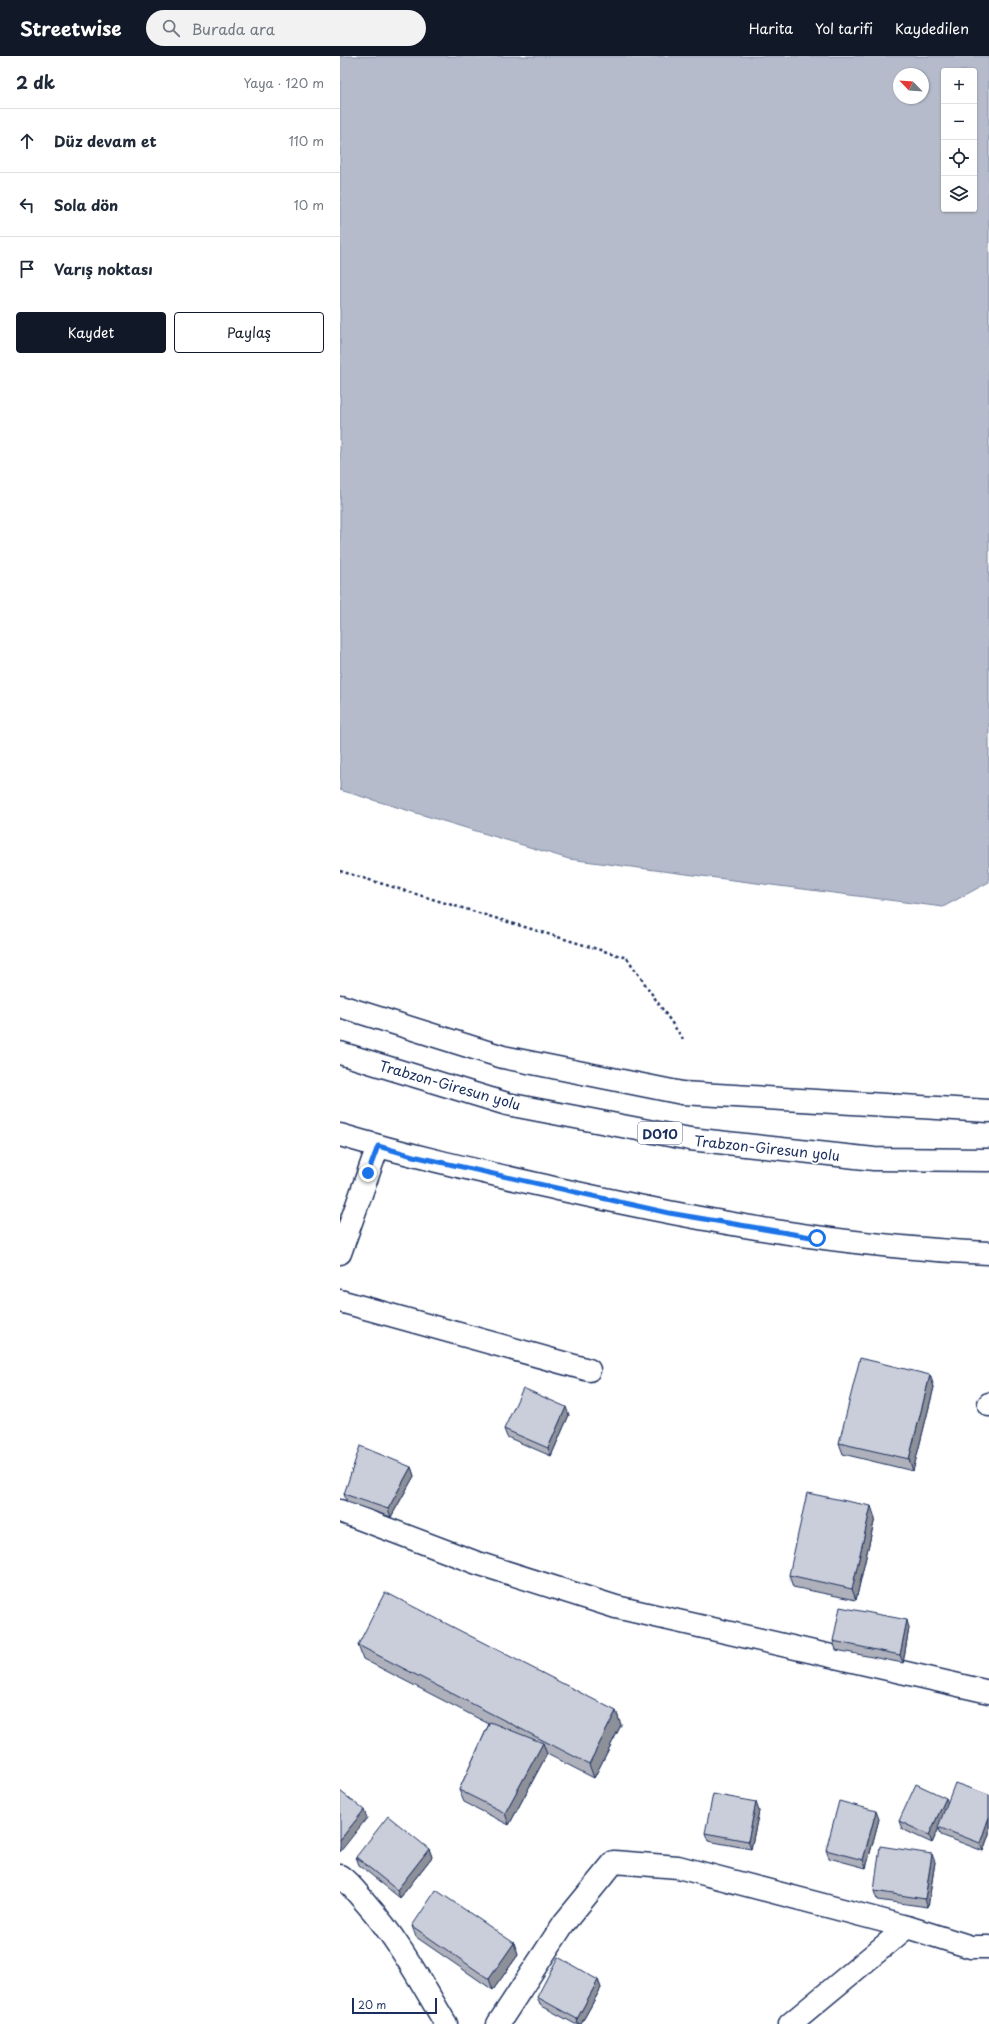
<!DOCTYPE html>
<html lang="tr">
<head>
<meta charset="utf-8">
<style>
  :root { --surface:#fff; --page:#f2f2f3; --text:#1f2937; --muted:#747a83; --line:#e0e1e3; --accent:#111827 }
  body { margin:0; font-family:"Playpen Sans",sans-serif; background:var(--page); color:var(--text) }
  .controls { position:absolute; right:12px; top:12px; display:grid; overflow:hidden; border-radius:4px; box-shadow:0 1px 3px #0004 }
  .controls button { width:36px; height:36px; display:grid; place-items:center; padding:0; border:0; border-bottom:1px solid var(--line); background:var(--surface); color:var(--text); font:20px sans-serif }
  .compass { position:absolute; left:553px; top:12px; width:36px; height:36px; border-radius:50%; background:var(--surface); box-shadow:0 1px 3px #0004; rotate:295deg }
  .scale { position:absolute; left:12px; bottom:10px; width:85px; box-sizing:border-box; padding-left:4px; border:2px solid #1b2f5e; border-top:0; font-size:11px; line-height:14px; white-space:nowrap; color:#1b2f5e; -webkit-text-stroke:3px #fff; paint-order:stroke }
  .stop { position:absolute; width:12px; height:12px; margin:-9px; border:3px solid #1a73e8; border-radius:50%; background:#fff }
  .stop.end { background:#1a73e8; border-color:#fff; box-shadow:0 1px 4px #0008 }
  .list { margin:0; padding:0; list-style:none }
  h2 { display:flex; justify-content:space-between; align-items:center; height:52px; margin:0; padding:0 16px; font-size:17px }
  h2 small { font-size:13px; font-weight:400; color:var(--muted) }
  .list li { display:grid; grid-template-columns:26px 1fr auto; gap:12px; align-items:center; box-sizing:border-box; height:64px; padding:0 16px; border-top:1px solid var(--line) }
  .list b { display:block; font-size:15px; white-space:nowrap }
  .list em { font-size:13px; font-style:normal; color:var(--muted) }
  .actions { display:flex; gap:8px; padding:12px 16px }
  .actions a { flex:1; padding:9px 0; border:1px solid var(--accent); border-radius:4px; text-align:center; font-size:14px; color:var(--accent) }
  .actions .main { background:var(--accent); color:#fff }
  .icon { flex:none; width:22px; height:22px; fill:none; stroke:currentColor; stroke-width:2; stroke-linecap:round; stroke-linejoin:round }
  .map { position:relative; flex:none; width:649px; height:1968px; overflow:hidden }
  header { display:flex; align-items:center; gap:24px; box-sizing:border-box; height:56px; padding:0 20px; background:var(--accent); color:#fff }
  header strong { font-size:19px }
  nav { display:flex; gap:22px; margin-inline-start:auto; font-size:14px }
  .search { width:280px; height:36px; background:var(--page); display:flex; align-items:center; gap:10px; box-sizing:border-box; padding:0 14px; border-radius:22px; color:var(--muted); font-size:15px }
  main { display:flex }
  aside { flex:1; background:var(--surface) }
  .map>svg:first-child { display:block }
</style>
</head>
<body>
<header>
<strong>Streetwise</strong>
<div class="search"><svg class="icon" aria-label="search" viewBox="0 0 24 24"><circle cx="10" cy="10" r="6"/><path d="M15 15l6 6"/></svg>Burada ara</div>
<nav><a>Harita</a><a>Yol tarifi</a><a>Kaydedilen</a></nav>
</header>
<main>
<aside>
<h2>2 dk<small>Yaya · 120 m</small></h2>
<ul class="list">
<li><svg class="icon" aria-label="ahead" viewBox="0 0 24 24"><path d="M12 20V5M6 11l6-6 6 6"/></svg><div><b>Düz devam et</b></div><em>110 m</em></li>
<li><svg class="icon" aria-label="left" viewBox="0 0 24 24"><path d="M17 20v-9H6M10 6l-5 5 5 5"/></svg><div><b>Sola dön</b></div><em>10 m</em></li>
<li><svg class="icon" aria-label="arrive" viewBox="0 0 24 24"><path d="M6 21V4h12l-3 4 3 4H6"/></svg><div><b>Varış noktası</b></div></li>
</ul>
<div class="actions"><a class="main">Kaydet</a><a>Paylaş</a></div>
</aside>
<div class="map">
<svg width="649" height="1968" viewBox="0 0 649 1968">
  <rect width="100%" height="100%" fill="#fff"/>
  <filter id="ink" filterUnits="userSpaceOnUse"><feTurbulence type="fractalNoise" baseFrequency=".025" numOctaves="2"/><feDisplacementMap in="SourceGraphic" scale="8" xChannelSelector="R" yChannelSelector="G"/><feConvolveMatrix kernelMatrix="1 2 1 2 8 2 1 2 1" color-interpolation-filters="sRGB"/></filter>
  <g filter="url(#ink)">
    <path fill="#b5bbca" stroke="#77839f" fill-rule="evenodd" d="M0,0h649v826l-46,25 -374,-48 -229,-69zM604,15h30v138h-30zM559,18h24v24h-24z"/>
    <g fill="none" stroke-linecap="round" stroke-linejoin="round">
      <g stroke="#1b2f5e" stroke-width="25">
        <path id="minor" d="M0,1197l38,-107
          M0,1245l249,69
          M649,1348v1
          M0,1455l137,52 139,44 373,85
          M0,1820c10,7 17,17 25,26 33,37 56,80 81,122
          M158,1968l66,-101 50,-61 64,5 229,60
          M450,1968l117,-97 64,20h18"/>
      </g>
      <g stroke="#1b2f5e" stroke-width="25">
        <path id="major" d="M0,1079c74,22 148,38 223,55 140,31 282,57 426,63"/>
      </g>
      <g stroke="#1b2f5e" stroke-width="25">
        <path id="highway" d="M0,950l163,51 179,36 307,18
          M0,997l167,51 183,35 184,20 115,1"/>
      </g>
      <path stroke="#1b2f5e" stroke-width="2.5" stroke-dasharray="3 3" stroke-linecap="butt" d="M0,815l287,87 56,81"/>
      <use href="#minor" stroke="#fff" stroke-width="22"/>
      <use href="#major" stroke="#fff" stroke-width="22"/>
      <use href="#highway" stroke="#fff" stroke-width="22"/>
    </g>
    <path fill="#aeb1bb" stroke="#1b2f5e" d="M590,1319l4,12 -21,84 -70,-17 -4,-11z
      M229,1359l-18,41 -44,-19 -3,-8z
      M71,1411l3,9 -23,41 -44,-15 -3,-8z
      M535,1462l-19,82 -63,-13 -4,-12z
      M569,1572l-6,35 -67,-13 -3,-9z
      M18,1589l258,66 5,14 -27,53 -47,-24 -38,71 -45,-23 -5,-12 30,-66 -126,-65z
      M649,1739v39l-6,17 -42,-16 -2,-7 -7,15 -30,-14 -3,-8 48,-18z
      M419,1755l-8,38 -43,-8 -3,-8z
      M539,1763l-13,49 -37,-10 -3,-8z
      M89,1793l3,8 -32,41 -41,-33 -3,-8z
      M595,1806l-7,45 -51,-7 -3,-9z
      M72,1870l102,17 4,12 -25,35 -77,-53z
      M258,1924l3,8 -20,36h-6l-35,-19 -3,-8z"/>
    <path fill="#8d9099" stroke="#1b2f5e" d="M590,1319l4,12 -21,84 -4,-12z
      M226,1351l3,8 -18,41 -3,-8z
      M71,1411l3,9 -23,41 -3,-8z
      M531,1450l4,12 -19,82 -4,-11z
      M567,1564l2,8 -6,35 -3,-8z
      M276,1655l5,14 -27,53 -5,-14z
      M203,1687l4,11 -38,71 -4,-12z
      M606,1742l3,8 -17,37 -3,-8z
      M416,1746l3,9 -8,38 -3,-8z
      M24,1754l3,8 -27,34v-12z
      M536,1755l3,8 -13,49 -3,-8z
      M649,1761v17l-6,17 -3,-8z
      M89,1793l3,8 -32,41 -3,-8z
      M592,1798l3,8 -7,45 -3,-8z
      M174,1887l4,12 -25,35 -4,-11z
      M258,1924l3,8 -20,36h-3l-1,-5z"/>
    <path fill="#caceda" stroke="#1b2f5e" d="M520,1302l70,17 -21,84 -70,-16z
      M183,1332l43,19 -18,41 -44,-19z
      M20,1390l51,21 -23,42 -44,-15z
      M467,1437l64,13 -19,83 -63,-14z
      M45,1536l231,119 -27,53 -231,-119z
      M500,1551l67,13 -7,35 -67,-14z
      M150,1666l53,21 -38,70 -46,-23z
      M615,1727l34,12v22l-9,26 -42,-16z
      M576,1728l30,14 -17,37 -30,-14z
      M0,1735l24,19 -24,30z
      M373,1738l43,8 -8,39 -43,-8z
      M499,1745l37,10 -13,49 -37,-10z
      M48,1760l41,33 -32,41 -41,-33z
      M540,1790l52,8 -7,45 -51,-8z
      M96,1834l78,53 -25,36 -77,-53z
      M218,1901l40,23 -21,39 -40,-22z"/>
  </g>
  <g fill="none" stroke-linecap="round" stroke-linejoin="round" filter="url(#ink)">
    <path stroke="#1a73e8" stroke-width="5" d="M28,1117l10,-27 35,10 256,57 148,25"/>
  </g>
  <g text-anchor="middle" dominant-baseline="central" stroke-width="3.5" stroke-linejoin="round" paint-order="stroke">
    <rect fill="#fff" stroke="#5f6d8e" stroke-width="1" x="298" y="1066" width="44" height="22" rx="3"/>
    <g font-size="13" font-weight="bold" fill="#1b2f5e">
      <text x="320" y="1077">D010</text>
    </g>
    <g font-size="14" fill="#1b2f5e" stroke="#fff">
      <text transform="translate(110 1029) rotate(16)">Trabzon-Giresun yolu</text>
      <text transform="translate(427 1092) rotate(6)">Trabzon-Giresun yolu</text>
    </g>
  </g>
</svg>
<div class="controls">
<button>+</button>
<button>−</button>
<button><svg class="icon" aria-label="locate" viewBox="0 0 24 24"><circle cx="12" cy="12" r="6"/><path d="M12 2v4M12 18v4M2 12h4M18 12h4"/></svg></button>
<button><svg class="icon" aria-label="layers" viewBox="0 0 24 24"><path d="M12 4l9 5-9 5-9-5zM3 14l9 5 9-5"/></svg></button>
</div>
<svg class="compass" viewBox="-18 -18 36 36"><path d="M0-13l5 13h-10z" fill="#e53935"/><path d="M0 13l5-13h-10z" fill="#747a83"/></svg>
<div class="scale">20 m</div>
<div class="stop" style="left:477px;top:1182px"></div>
<div class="stop end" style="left:28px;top:1117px"></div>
</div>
</main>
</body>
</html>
